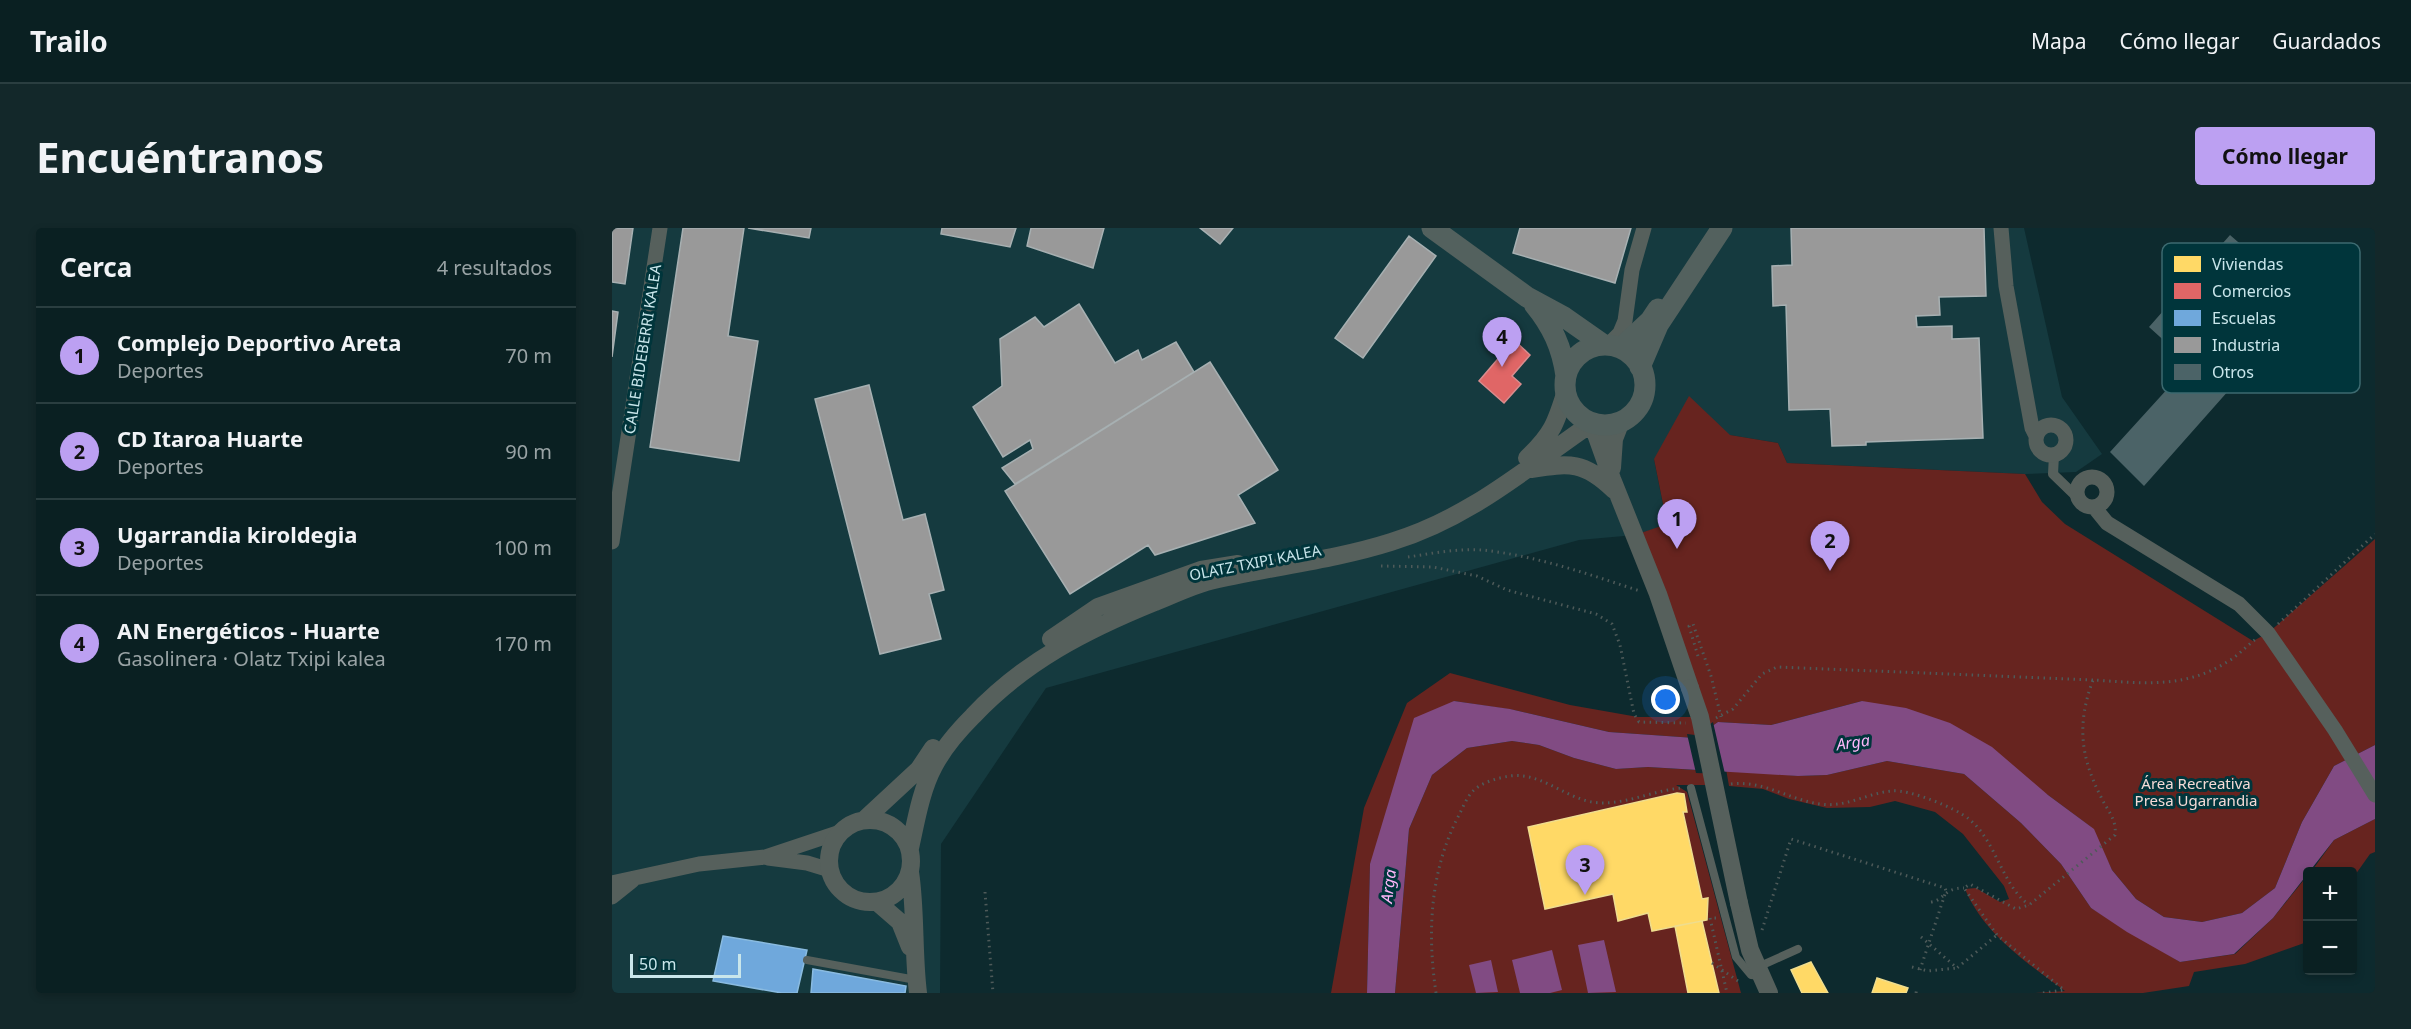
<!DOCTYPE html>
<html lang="es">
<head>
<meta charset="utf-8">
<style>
  :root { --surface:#0a2022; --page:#13282a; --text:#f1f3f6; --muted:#99a3a5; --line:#2a3e40; --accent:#bca0f2 }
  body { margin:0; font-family:"Noto Sans",sans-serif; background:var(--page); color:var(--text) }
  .controls { position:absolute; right:18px; bottom:18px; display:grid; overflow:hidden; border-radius:6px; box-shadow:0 3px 9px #0003 }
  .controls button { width:54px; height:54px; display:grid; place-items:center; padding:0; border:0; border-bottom:2px solid var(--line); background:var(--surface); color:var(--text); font:30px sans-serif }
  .scale { position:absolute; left:18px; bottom:15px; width:111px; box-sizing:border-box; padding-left:6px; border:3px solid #c9e6eb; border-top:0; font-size:16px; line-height:21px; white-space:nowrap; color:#c9e6eb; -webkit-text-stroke:4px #00353b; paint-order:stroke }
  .you { position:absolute; left:1054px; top:472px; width:21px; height:21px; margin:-15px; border:4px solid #fff; border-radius:50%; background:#1a73e8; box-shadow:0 0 0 9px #1a73e833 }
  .badge { display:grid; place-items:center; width:39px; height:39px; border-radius:50%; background:var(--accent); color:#111; font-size:20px; font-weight:700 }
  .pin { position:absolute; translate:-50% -50px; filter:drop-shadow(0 2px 3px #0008) }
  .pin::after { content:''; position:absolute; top:32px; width:21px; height:18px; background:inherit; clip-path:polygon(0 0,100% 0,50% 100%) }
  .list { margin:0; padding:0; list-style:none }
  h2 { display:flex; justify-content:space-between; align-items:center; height:78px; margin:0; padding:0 24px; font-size:26px }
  h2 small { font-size:20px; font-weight:400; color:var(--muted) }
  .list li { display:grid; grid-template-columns:39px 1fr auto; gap:18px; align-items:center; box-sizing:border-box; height:96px; padding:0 24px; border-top:2px solid var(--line) }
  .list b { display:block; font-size:22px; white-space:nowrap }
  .list p { margin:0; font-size:20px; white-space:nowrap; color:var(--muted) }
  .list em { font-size:20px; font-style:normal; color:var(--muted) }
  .map { position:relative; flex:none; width:1763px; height:765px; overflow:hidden; border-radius:6px }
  header { display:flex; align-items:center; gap:36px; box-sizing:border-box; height:84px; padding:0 30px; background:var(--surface); border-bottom:2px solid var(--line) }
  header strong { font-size:28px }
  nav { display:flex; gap:33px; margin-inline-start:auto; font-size:21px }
  .intro { display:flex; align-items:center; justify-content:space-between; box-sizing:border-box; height:144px; padding:0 36px }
  h1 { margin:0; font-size:42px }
  .button { padding:15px 27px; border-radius:6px; background:var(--accent); color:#111; font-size:21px; font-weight:700 }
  main { display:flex; gap:36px; padding:0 36px }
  aside { flex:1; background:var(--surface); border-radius:6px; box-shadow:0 3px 9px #0003 }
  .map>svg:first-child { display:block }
</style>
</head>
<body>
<header>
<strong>Trailo</strong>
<nav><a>Mapa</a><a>Cómo llegar</a><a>Guardados</a></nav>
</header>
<div class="intro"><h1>Encuéntranos</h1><a class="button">Cómo llegar</a></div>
<main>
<aside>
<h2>Cerca<small>4 resultados</small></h2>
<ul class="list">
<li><span class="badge">1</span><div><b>Complejo Deportivo Areta</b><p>Deportes</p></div><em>70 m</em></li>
<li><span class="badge">2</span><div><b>CD Itaroa Huarte</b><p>Deportes</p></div><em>90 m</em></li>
<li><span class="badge">3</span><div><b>Ugarrandia kiroldegia</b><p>Deportes</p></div><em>100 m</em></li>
<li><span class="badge">4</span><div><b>AN Energéticos - Huarte</b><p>Gasolinera · Olatz Txipi kalea</p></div><em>170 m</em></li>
</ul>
</aside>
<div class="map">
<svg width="1763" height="765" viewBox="0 0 1763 765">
  <rect width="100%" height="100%" fill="#0d2a2e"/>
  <path fill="#153a3f" d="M0,0h1412l38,169 40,57 -26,18 -51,2 -238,-11 -9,-20 -48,-8 -76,24 13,66 -32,10 -56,5 -533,148 -105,156 -1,149h-328z"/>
  <path fill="#67241f" d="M1077,168l41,39 48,8 9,20 238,11 17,28 23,22 188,117 15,-8 107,-94v206l-41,21 -32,56 -27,66 -33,25 -40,9 -38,-5 -28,-18 -24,-29 -21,-43 -43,-32 -186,-94 -91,24 -53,-3 -23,16 -86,-6 -95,-22 -60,-9 -84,163 -3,129h-36l33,-185 43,-105 43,-30 120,32 68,12h61l-64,-182 32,-11 -13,-65z
    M900,513l27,4 35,13 42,11 32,-2 63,4 3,14h-38l11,7 54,201h-346l14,-164 23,-54 35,-27z
    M1275,533l77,13 57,49 40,41 30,44 89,54 55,-8 38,-36 34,-42v66l-62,22 -51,8 -5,14 -46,7h-108l30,-2c-37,-27 -82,-58 -100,-102l11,-1 24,14 9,-3 -5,-13 -41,-52 -28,-22 -40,-11 -25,6 -43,1 -38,-9 -26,-10 -34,-3 -3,-17 72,7 29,-1z
    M1763,591v33l-5,2 -17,24 -1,-6h-41l23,-32z"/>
  <path fill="#814b83" d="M842,473l56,8 99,23 86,6 23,-16 53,3 91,-24 44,7 44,15 42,24 56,48 46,34 18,41 24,29 28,18 38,5 40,-9 33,-25 27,-66 32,-56 41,-21v74l-41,21 -61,78 -39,36 -54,8 -53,-30 -36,-24 -30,-44 -40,-41 -57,-49 -77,-13 -60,14 -29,1 -150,-9 -32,2 -42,-11 -35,-13 -27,-4 -45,7 -35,27 -23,54 -14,164h-28l3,-129 44,-146z
    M992,712l12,52 -28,1 -10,-48z
    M940,722l10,40 -12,3h-30l-8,-33z
    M879,732l7,32 -22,1 -7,-28z"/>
  <path fill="#0d2a2e" d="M1101,494l12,52 -29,-1 -9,-39 8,1z"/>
  <path fill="#ffd966" stroke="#efdd8e" stroke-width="1.5" d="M1065,565l7,1 3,18h-4l19,87 6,-1 -1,22 -55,11 -4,-18 -30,8 -5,-27 -68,15 -17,-82z
    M1090,693l17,72h-31l-13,-67z
    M1199,734l17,31h-26l-11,-23z
    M1265,750l31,10 -2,5h-34z"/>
  <path fill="#e06666" stroke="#d98c8e" stroke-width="1.5" d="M902,112l16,15 -18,21 9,8 -17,19 -25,-22z"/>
  <path fill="#6fa8dc" stroke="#8abbe0" stroke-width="1.5" d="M111,708l84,14 -10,43h-15l-69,-12z
    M201,741l93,17 -1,7h-94z"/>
  <path fill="#999" stroke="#a7b0b2" stroke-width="1.5" d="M0,0h21l-8,56 -13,-2z
    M71,0h61l-16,108 30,5 -19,120 -89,-14z
    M136,0h63l-2,10z
    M330,0h74l-6,19 -69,-13z
    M419,0h73l-11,40 -66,-22z
    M588,0h33l-13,16z
    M908,0h111l-16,55 -102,-30z
    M1179,0h193l2,68 -47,1 1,18 -24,1 1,11 35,-1v13l27,-1 4,100 -117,4v3l-34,1 -2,-37 -41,1 -3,-105 -13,1 -1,-40 20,-1z
    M797,8l27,20 -73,102 -28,-20z
    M467,76l36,59 23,-13 4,10 34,-18 18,30 -179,112 -13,-16 31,-19 -3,-9 -27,17 -30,-50 29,-21 -2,-47 35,-22 9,10z
    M0,83l6,1 -6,45z
    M598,134l68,108 -40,25 17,28 -100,32 -7,-10 -78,49 -65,-103z
    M257,157l34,135 22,-6 19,76 -15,4 12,45 -61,15 -65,-255z"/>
  <path fill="#4b6367" d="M1618,7l77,67 -163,184 -34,-34 80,-88 -41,-37z"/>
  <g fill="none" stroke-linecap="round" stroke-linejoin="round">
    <path stroke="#4e5a59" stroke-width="3" stroke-dasharray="1.5 4.5" stroke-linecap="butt" d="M796,329c27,-4 56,-10 83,-6 52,7 100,24 149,40
      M769,338l52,1 44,9 30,14 89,24 16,10 8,21 14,69 5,8 47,1
      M1666,396l97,-90
      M1086,428l-9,-30 4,-2 18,52 10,41
      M1104,490l17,-9 29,-35 15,-7 316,13
      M1119,556c32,-4 59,16 89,20 26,4 47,-11 72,-13 17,-2 64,17 77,28 28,23 32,65 60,86
      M373,664l8,101
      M1319,674c14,-2 12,-14 33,-14
      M1104,690h-6l17,75
      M1150,702l29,-91 154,49 1,3 -26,79
      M1309,709l36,31 40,-33
      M1300,739l16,4 29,-3
      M824,765c-9,-61 -6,-123 23,-178 4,-8 8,-18 14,-24 9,-9 25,-13 37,-15 30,-4 54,21 82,26 29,5 61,-12 90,-14
      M1304,765l1,-5
      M1431,765l21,-3 -67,-55 -33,-47 6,-4 46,25 13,-4 86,-70c2,-16 -8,-25 -14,-38 -21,-41 -24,-74 -8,-117 48,3 91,9 134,-18 11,-6 19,-16 29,-23"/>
    <path stroke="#56605c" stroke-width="8" d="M1079,560l45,169 15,18 10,1
      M195,732l109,20
      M1146,739l40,-18"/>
    <path stroke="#56605c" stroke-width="10" d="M1442,227l-1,19 30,29"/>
    <path stroke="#56605c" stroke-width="15" d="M1389,0l5,58 26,142 4,8
      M996,117l12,-12 5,-12 7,-51 12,-42
      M1424 212a15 15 0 1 1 30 0a15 15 0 1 1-30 0Z
      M1465 264a15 15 0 1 1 30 0a15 15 0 1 1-30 0Z
      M1482,279l13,16 132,81 29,29 67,97 40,65
      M0,314l48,-314
      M156,630l39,5 23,7
      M0,655l87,-19 66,-7 75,-25
      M0,669l20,-16"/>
    <path stroke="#56605c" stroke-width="18" d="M915,230c25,-23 29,-35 39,-67
      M1000,240l2,-29 7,-18
      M919,241c39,-6 53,-8 83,21
      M439,411l47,-32 103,-37 37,-6
      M217 633a41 41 0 1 1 82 0a41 41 0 1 1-82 0Z
      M252,592l55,-51 14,-21
      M298,620c6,-27 11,-58 24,-82 10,-19 24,-35 39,-50 52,-55 113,-86 182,-114 16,-6 33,-15 51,-20 61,-15 125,-21 185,-40 79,-24 135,-74 201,-119l20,56 46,115 32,94
      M298,644c6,40 3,81 8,121
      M265,674l23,20 10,25
      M1127,675l11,47 19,43"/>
    <path stroke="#53615e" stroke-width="21" d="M820,0l95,69 37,20 40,28
      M922,76c18,22 28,43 32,72
      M953 157a40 40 0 1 1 80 0a40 40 0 1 1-80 0Z
      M1009,120l29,-27 8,-12
      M1028,139l18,-42 64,-97"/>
    <path stroke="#4e5a59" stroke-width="3" stroke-dasharray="1.5 4.5" stroke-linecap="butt" d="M1100,735l26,18"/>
    <path stroke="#56605c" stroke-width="18" d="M1078,460l10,29 39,186"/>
  </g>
  <g text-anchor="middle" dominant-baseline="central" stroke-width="6" stroke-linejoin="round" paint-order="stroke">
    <g font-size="15" fill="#c9e6eb" stroke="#00353b">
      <text transform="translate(30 121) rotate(-81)">CALLE BIDEBERRI KALEA</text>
      <text transform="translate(643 334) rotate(-11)">OLATZ TXIPI KALEA</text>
    </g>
    <g font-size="15" fill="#f4dad6" stroke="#00353b">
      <text x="1584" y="555">Área Recreativa<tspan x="1584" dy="17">Presa Ugarrandia</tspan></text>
    </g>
    <g font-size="16" font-style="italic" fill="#feb7fa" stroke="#00353b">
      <text transform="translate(1241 514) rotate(-8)">Arga</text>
      <text transform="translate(776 658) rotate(-83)">Arga</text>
    </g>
  </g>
  <rect x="1550" y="15" width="198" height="150" rx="9" fill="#00353b" stroke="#3c6a70" stroke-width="1.5"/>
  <rect x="1562" y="28" width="27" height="16" fill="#ffd966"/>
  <rect x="1562" y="55" width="27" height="16" fill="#e06666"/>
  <rect x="1562" y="82" width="27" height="16" fill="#6fa8dc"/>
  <rect x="1562" y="109" width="27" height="16" fill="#999"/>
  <rect x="1562" y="136" width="27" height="16" fill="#4b6367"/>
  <g font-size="16" fill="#c9e6eb">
    <text x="1600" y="42">Viviendas</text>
    <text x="1600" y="69">Comercios</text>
    <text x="1600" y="96">Escuelas</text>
    <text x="1600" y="123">Industria</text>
    <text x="1600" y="150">Otros</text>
  </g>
</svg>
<div class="controls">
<button>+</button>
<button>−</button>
</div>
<div class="scale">50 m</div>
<div class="you"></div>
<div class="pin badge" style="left:1065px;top:321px">1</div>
<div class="pin badge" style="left:1218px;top:343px">2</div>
<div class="pin badge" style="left:973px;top:667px">3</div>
<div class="pin badge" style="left:890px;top:139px">4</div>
</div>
</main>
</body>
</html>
